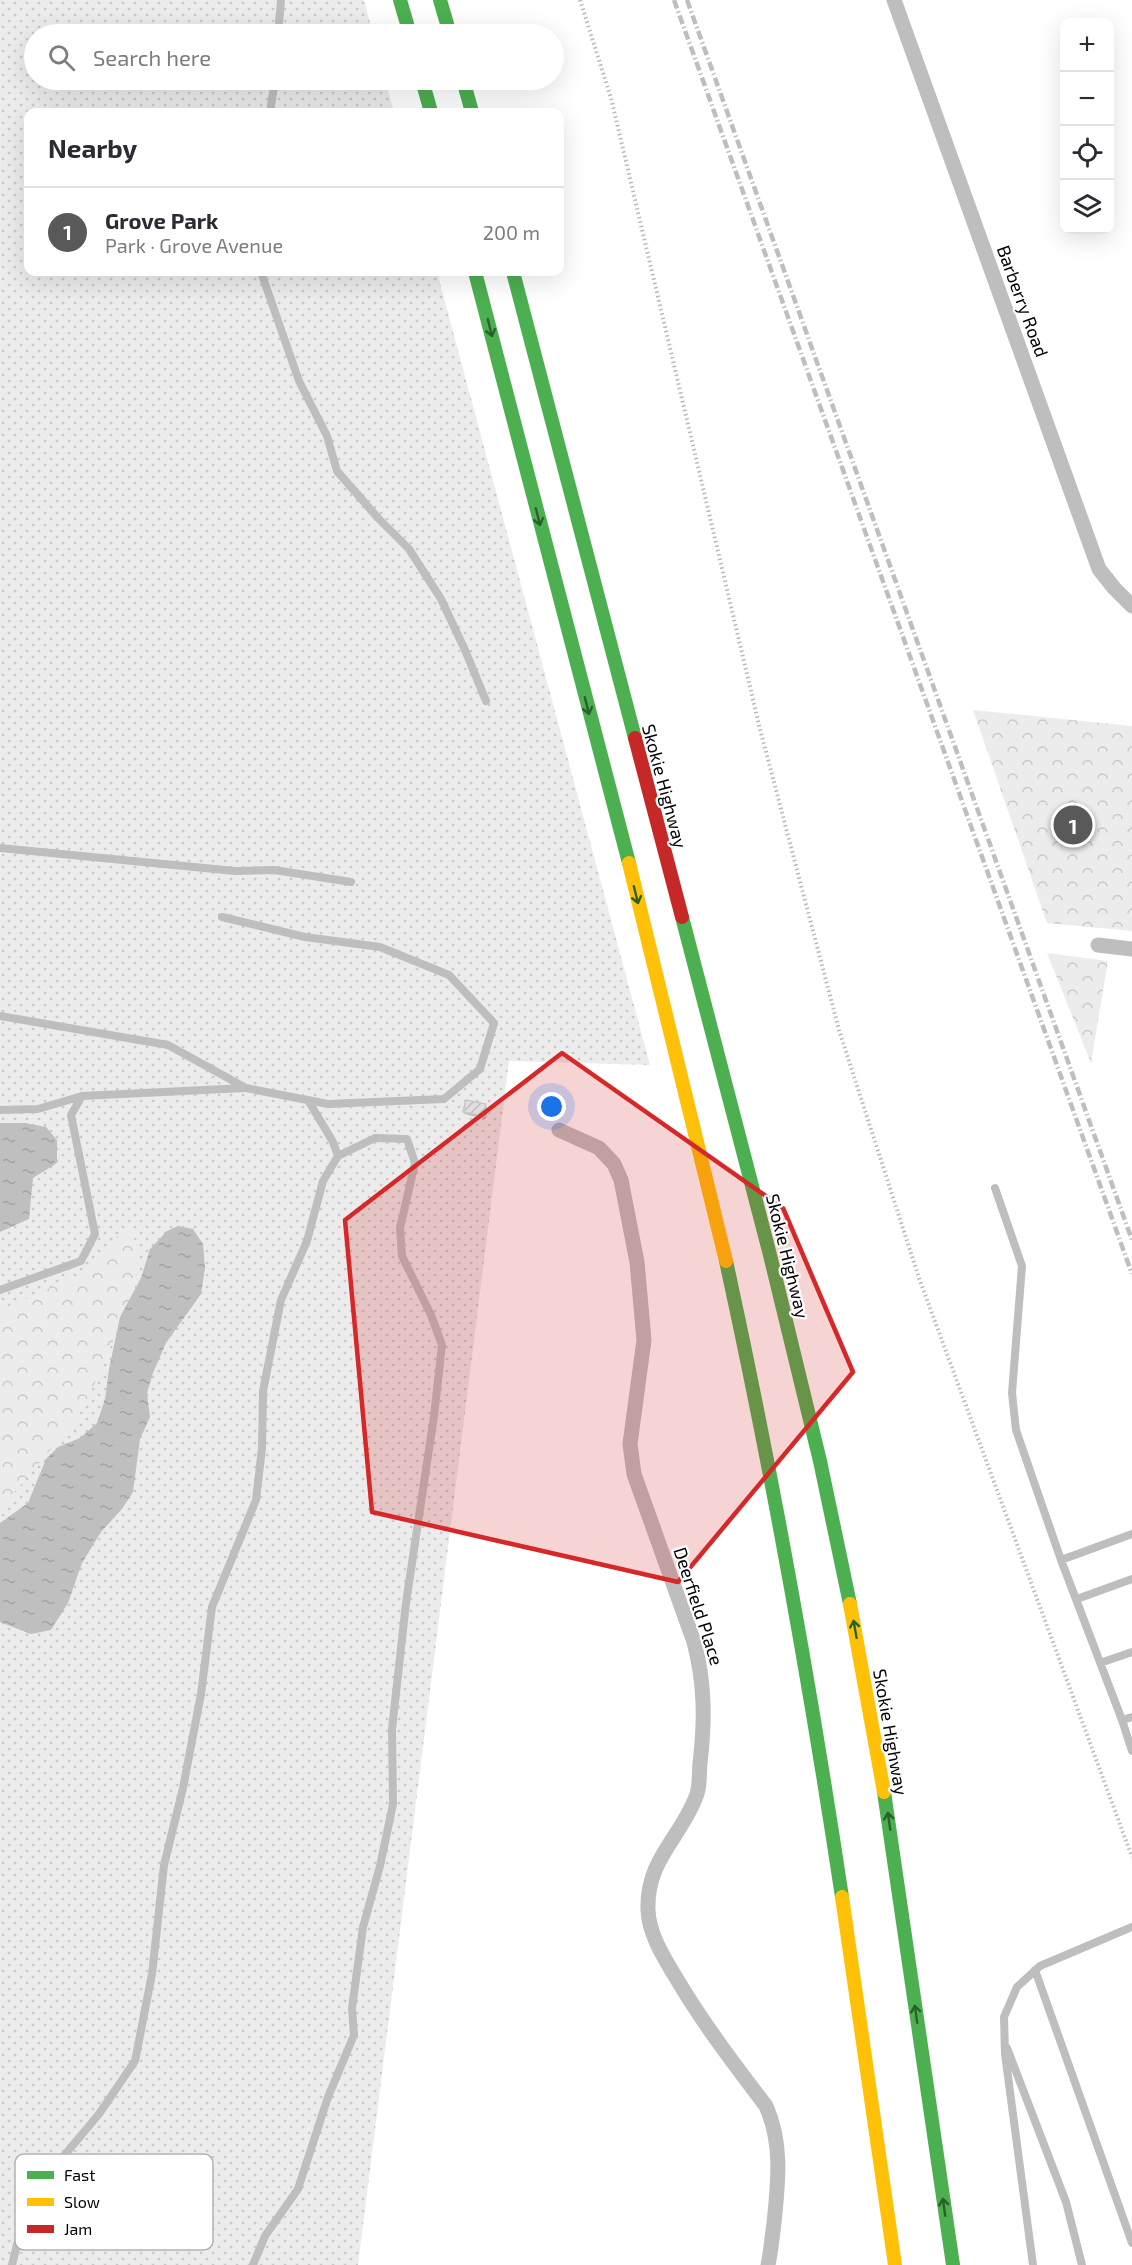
<!DOCTYPE html>
<html lang="en">
<head>
<meta charset="utf-8">
<style>
  :root { --surface:#fff; --page:#f7f7f7; --text:#2b2b33; --muted:#7c7c81; --line:#e1e1e2; --accent:#595959 }
  body { margin:0; font-family:"Exo 2",sans-serif; background:var(--page); color:var(--text) }
  .controls { position:absolute; right:18px; top:18px; display:grid; overflow:hidden; border-radius:12px; box-shadow:0 6px 24px #0002 }
  .controls button { width:54px; height:54px; display:grid; place-items:center; padding:0; border:0; border-bottom:2px solid var(--line); background:var(--surface); color:var(--text); font:30px sans-serif }
  .you { position:absolute; left:552px; top:1107px; width:21px; height:21px; margin:-15px; border:4px solid #fff; border-radius:50%; background:#1a73e8; box-shadow:0 0 0 9px #1a73e833 }
  .badge { display:grid; place-items:center; width:39px; height:39px; border-radius:50%; background:var(--accent); color:#fff; font-size:20px; font-weight:700 }
  .pin { position:absolute; translate:-50% -50%; border:3px solid #fff; box-shadow:0 2px 6px #0006 }
  .list { margin:0; padding:0; list-style:none }
  h2 { display:flex; justify-content:space-between; align-items:center; height:78px; margin:0; padding:0 24px; font-size:26px }
  h2 small { font-size:20px; font-weight:400; color:var(--muted) }
  .list li { display:grid; grid-template-columns:39px 1fr auto; gap:18px; align-items:center; box-sizing:border-box; height:90px; padding:0 24px; border-top:2px solid var(--line) }
  .list b { display:block; font-size:22px; white-space:nowrap }
  .list p { margin:0; font-size:20px; white-space:nowrap; color:var(--muted) }
  .list em { font-size:20px; font-style:normal; color:var(--muted) }
  .icon { flex:none; width:33px; height:33px; fill:none; stroke:currentColor; stroke-width:2; stroke-linecap:round; stroke-linejoin:round }
  .map { position:relative; flex:none; width:1132px; height:2265px; overflow:hidden }
  .search { position:absolute; background:var(--surface); box-shadow:0 6px 24px #0002; left:24px; top:24px; width:540px; height:66px; display:flex; align-items:center; gap:15px; box-sizing:border-box; padding:0 21px; border-radius:33px; color:var(--muted); font-size:22px }
  .panel { position:absolute; background:var(--surface); box-shadow:0 6px 24px #0002; left:24px; top:108px; width:540px; height:168px; border-radius:12px }
  .map>svg:first-child { display:block }
</style>
</head>
<body>
<div class="map">
<svg width="1132" height="2265" viewBox="0 0 1132 2265">
  <defs>
    <pattern id="grass-dots" width="8" height="8" patternUnits="userSpaceOnUse" patternTransform="scale(1.5)"><rect width="8" height="8" fill="#ececec"/><path d="M2 2h.1M6 6h.1" fill="none" stroke="#c9c9c9" stroke-width="1.8" stroke-linecap="round"/></pattern>
    <pattern id="forest-crowns" width="20" height="18" patternUnits="userSpaceOnUse" patternTransform="scale(1.5)"><rect width="20" height="18" fill="#ececec"/><path d="M2 6a3 3 0 1 1 6 0M12 15a3 3 0 1 1 6 0" fill="none" stroke="#c9c9c9"/></pattern>
    <pattern id="water-ripples" width="26" height="14" patternUnits="userSpaceOnUse" patternTransform="scale(1.5)"><rect width="26" height="14" fill="#bfbfbf"/><path d="M2 4q2-2 4 0t4 0M15 11q2-2 4 0t4 0" fill="none" stroke="#a2a2a2"/></pattern>
    <pattern id="building-hatch" width="6" height="6" patternUnits="userSpaceOnUse" patternTransform="scale(1.5)"><rect width="6" height="6" fill="#dfdfdf"/><path d="M-1 1l2-2M0 6l6-6M5 7l2-2" fill="none" stroke="#bebebe"/></pattern>
  </defs>
  <rect width="100%" height="100%" fill="#fff"/>
  <path fill="url(#grass-dots)" d="M0,0h364l9,34h-339v46h351l9,32h-366v160h409l213,793 -141,-4 -151,1204h-358z"/>
  <path fill="url(#forest-crowns)" d="M973,710l159,16v205l-85,-8z
    M1047,953l61,8 -17,102z
    M133,1231l4,26 -2,30 -36,88 -22,44 -77,90v-201l12,-3 74,-33 28,-34 11,-6z"/>
  <path fill="url(#water-ripples)" d="M0,1123h25l21,4 11,13v23l-24,15 -4,41 -29,13z
    M178,1226l15,3 10,15 2,24 -4,26 -35,49 -13,30 -6,20 3,24 -10,22 -7,53 -11,17 -21,23 -19,31 -14,40 -17,27 -20,4 -31,-12v-99l28,-20 18,-44 12,-12 22,-9 17,-15 8,-24 4,-30 11,-52 21,-39 9,-29 17,-18z"/>
  <path fill="#0003" d="M485,1106l3,3 -2,10 -18,-4 -3,-3z"/>
  <path fill="url(#building-hatch)" stroke="#c7c7c7" stroke-width="1.5" d="M466,1100l20,4 -3,12 -20,-4z"/>
  <g fill="none" stroke-linecap="round" stroke-linejoin="round">
    <path stroke="#b9b9b9" stroke-width="4" stroke-dasharray="1.5 3" stroke-linecap="butt" d="M580,0l31,98 148,627 80,305 80,248 213,579"/>
    <path stroke="#bebebe" stroke-width="8" d="M278,34l3,-34
      M270,112l5,-32
      M261,272l38,109 28,55 10,35 41,47 31,31 32,50 24,51 21,51
      M0,848l235,23 39,-1 77,12
      M0,1016l168,29 78,43 82,16 116,-5 36,-30 14,-46 -45,-48 -69,-28 -75,-10 -83,-20
      M308,1100l25,42 5,14
      M0,1110l38,-1 44,-13 163,-8
      M995,1188l27,78 -10,127 4,37 45,130 61,160 10,31
      M0,1290l81,-29 14,-27 -24,-119 11,-19
      M1061,1560l71,-26
      M1077,1599l55,-20
      M1100,1663l32,-11
      M1122,1720l10,-3
      M1035,1970l97,273
      M1007,2048l59,154 16,63
      M12,2265l12,-49 33,-52 42,-50 36,-53 17,-87 12,-109 19,-77 18,-94 11,-87 44,-107 6,-52 1,-57 18,-91 26,-59 16,-60 15,-25 37,-18 32,1 8,24 -15,65 2,28 29,59 11,30 -8,71 -28,187 -14,126 1,75 -13,62 -17,61 -11,81 2,27 -26,62 -30,92 -33,47 -12,29
      M1033,2265l-28,-211 -1,-37 13,-30 23,-21 92,-39"/>
    <path stroke="#bebebe" stroke-width="15" d="M894,0l205,569 15,19 18,18
      M1098,945l34,4
      M559,1130l40,18 15,16 7,16 16,82 7,78 -14,104 4,30 60,168c11,41 11,79 6,121 -1,10 0,22 -3,31 -15,43 -51,65 -49,116 1,24 15,46 27,66 27,46 59,88 91,130 17,38 12,77 8,117 -2,14 -3,28 -6,42"/>
    <path stroke="#4caf50" stroke-width="14" d="M400,0l10,34
      M440,0l10,34
      M422,80l9,32
      M463,80l9,32
      M475,272l154,591
      M513,272l122,466
      M682,917l88,338 50,206 30,143
      M726,1261c46,211 84,423 116,636
      M884,1792l69,473"/>
    <path stroke="#ffc107" stroke-width="14" d="M629,863l97,398
      M850,1604l34,188
      M842,1897l53,368"/>
    <path stroke="#c62828" stroke-width="14" d="M635,738l47,179"/>
    <path stroke="#bebebe" stroke-width="4.5" stroke-dasharray="9 3 1.5 3" stroke-linecap="butt" d="M674,0l458,1274
      M687,0l445,1240"/>
  </g>
  <defs><path id="oneway-shaft" d="M-6 0H5M1.5-3L5.5 0L1.5 3" fill="none" stroke-width="1.6" stroke-linecap="round" stroke-linejoin="round" transform="scale(1.5)"/></defs>
  <g stroke="#2a602c">
    <use href="#oneway-shaft" transform="translate(490 328) rotate(76)"/>
    <use href="#oneway-shaft" transform="translate(538 517) rotate(76)"/>
    <use href="#oneway-shaft" transform="translate(587 706) rotate(76)"/>
    <use href="#oneway-shaft" transform="translate(636 895) rotate(76)"/>
    <use href="#oneway-shaft" transform="translate(855 1629) rotate(-100)"/>
    <use href="#oneway-shaft" transform="translate(889 1821) rotate(-98)"/>
    <use href="#oneway-shaft" transform="translate(916 2014) rotate(-98)"/>
    <use href="#oneway-shaft" transform="translate(944 2207) rotate(-98)"/>
  </g>
  <path fill="#d62828" fill-opacity="0.2" stroke="#d62828" stroke-width="4.5" stroke-linejoin="round" d="M562,1053l221,155 70,164 -175,210 -306,-70 -27,-292z"/>
  <g text-anchor="middle" dominant-baseline="central" stroke-width="4.5" stroke-linejoin="round" paint-order="stroke">
    <g font-size="18" fill="#000" stroke="#fff">
      <text transform="translate(1023 301) rotate(70)">Barberry Road</text>
      <text transform="translate(665 786) rotate(75)">Skokie Highway</text>
      <text transform="translate(788 1256) rotate(76)">Skokie Highway</text>
      <text transform="translate(699 1606) rotate(72)">Deerfield Place</text>
      <text transform="translate(891 1732) rotate(80)">Skokie Highway</text>
    </g>
  </g>
  <rect x="15" y="2154" width="198" height="96" rx="9" fill="#fff" stroke="#b2b2b2" stroke-width="1.5"/>
  <rect x="27" y="2171" width="27" height="8" fill="#4caf50"/>
  <rect x="27" y="2198" width="27" height="8" fill="#ffc107"/>
  <rect x="27" y="2225" width="27" height="8" fill="#c62828"/>
  <g font-size="16" fill="#000">
    <text x="64" y="2181">Fast</text>
    <text x="64" y="2208">Slow</text>
    <text x="64" y="2235">Jam</text>
  </g>
</svg>
<div class="controls">
<button>+</button>
<button>−</button>
<button><svg class="icon" aria-label="locate" viewBox="0 0 24 24"><circle cx="12" cy="12" r="6"/><path d="M12 2v4M12 18v4M2 12h4M18 12h4"/></svg></button>
<button><svg class="icon" aria-label="layers" viewBox="0 0 24 24"><path d="M12 4l9 5-9 5-9-5zM3 14l9 5 9-5"/></svg></button>
</div>
<div class="you"></div>
<div class="pin badge" style="left:1073px;top:825px">1</div>
<div class="search"><svg class="icon" aria-label="search" viewBox="0 0 24 24"><circle cx="10" cy="10" r="6"/><path d="M15 15l6 6"/></svg>Search here</div>
<section class="panel">
<h2>Nearby<small></small></h2>
<ul class="list">
<li><span class="badge">1</span><div><b>Grove Park</b><p>Park · Grove Avenue</p></div><em>200 m</em></li>
</ul>
</section>
</div>
</body>
</html>
